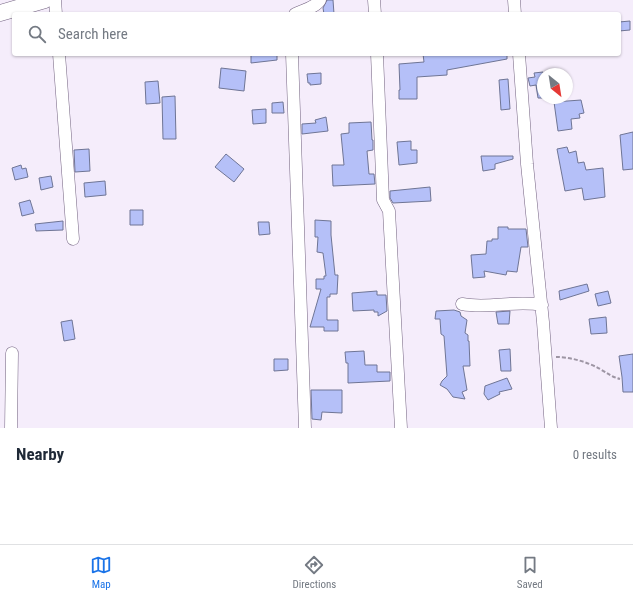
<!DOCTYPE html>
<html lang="en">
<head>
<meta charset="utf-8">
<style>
  :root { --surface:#fff; --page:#f2f2f3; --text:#1f2937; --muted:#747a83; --line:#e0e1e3; --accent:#1a73e8 }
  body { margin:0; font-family:"Roboto Condensed",sans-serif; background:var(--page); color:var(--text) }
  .compass { position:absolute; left:537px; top:68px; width:36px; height:36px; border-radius:50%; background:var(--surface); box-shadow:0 1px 3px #0004; rotate:150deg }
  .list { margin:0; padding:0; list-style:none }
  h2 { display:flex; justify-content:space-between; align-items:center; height:52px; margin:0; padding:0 16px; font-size:17px }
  h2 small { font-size:13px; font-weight:400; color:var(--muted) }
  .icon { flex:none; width:22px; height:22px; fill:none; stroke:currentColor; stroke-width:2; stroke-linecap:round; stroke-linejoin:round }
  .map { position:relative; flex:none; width:633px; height:428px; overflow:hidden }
  .search { position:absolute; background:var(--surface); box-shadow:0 1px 3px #0004; left:12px; right:12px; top:12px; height:44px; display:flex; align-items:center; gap:10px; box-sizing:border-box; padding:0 14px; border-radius:4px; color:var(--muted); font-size:15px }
  .sheet { height:116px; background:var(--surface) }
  nav { display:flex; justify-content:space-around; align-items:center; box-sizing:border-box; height:56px; border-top:1px solid var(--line); background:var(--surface); font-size:11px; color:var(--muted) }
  nav a { display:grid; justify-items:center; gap:2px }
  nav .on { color:var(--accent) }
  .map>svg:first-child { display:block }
</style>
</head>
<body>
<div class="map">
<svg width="633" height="428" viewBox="0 0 633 428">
  <rect width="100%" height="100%" fill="#f5edfb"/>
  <path fill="#b5c0f8" stroke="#6f7595" d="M327,0h6l1,14h-10l-1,-6z
    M630,21v9l-11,1v-9z
    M251,54h26v6l-26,3z
    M423,54h84v5l-60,11v5l-30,2v22h-18v-9h1l-1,-26 25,-2z
    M221,68l25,3 -2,20 -25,-3z
    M543,72v26h-5l-2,-13 -6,1 -2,-8 7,-1 -1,-4z
    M321,73v11l-11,1v-2h-2l-1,-9z
    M508,79l2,30 -9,1 -2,-30z
    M158,81l2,22 -14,1 -1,-22z
    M175,96l1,43h-13l-1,-42z
    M581,100l3,13 -5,1 1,4 -9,1 1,10 -14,2 -4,-29z
    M283,102l1,11h-12v-10z
    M266,109v14l-13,1 -1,-14z
    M326,117l2,14 -26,3v-10l14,-1 -1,-3z
    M371,122l1,18h1v10l-6,1 2,23h5l1,10 -42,2 -1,-21h12l-3,-31 8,-1v-10z
    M633,132v37l-10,1 -3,-35z
    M411,141v9h6v13l-18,2 -2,-23z
    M567,147l2,6 7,-2 2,12 6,-1 2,8 17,-2 2,29 -21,3 -2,-12 -17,3 -8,-42z
    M89,149l1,22 -15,1 -1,-22z
    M226,154l18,15 -10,13 -19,-15z
    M481,156h32v3l-18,5v5l-12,2z
    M21,165l1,4 4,-1 2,9 -13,3 -3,-12z
    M51,176l2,11 -12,3 -2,-12z
    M105,181l1,14 -21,2 -1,-14z
    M430,187l1,14 -38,2 -3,-5v-7z
    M30,200l4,13 -12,3 -3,-13z
    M130,210h13v15h-13z
    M315,220l16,1v14l4,40h3l-1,19h-7v3h-3v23h11v11h-14v-4h-14l11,-38h-5v-10h8v-3h2l-3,-23 -6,-1 1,-15h-3z
    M63,221v9l-27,1 -1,-7z
    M258,222h11l1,12 -11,1z
    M498,227h10v2h18l2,18h-7l-4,25 -10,-1 -1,4 -22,-4 1,6 -12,1 -2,-23 15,-1 1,-13h5v-2h6z
    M587,284l2,7 -29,9 -1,-9z
    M377,291v4h9l1,16 -9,5v-4h-4v-2l-21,1 -1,-18z
    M608,291l3,12 -13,3 -3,-12z
    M454,310l6,2 1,4 6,4 -2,13 3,2v6h1l1,25h-7l4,24 -5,2 3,7 -12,-2 -6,-8 -7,-4 2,-4 5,-5 -3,-40 -3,-2 -1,-15h-5l1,-8z
    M510,311l-1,13h-11l-2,-12z
    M606,317l1,16 -16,1 -2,-15z
    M72,320l3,19 -11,2 -3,-19z
    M510,349l1,22h-10l-2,-21z
    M364,351l1,14h12v7h13v9l-42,2v-20h-2l-1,-11z
    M633,354v38h-10l-1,-15 -3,-21z
    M274,359h14v11l-14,1z
    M507,378l5,11 -13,3 1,2 -12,6 -4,-6 1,-8z
    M311,390h31v23l-20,-1 -1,8 -9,-1z"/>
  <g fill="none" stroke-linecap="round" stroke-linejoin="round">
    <g stroke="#736380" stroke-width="13">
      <path id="minor" d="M55,0l1,14
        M374,0l1,14
        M514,0l1,14
        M295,14c8,-4 20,-6 25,-14
        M59,54l14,185
        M292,54l13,374
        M377,54l6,146 6,11 12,217
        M519,54l8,110 16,158 8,106
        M462,304c26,5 53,-4 80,1
        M11,428l1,-75"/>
    </g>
    <g stroke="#736380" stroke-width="17">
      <path id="secondary" d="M0,13l45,-13"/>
    </g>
    <path stroke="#9d95a3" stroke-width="2" stroke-dasharray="4 2" stroke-linecap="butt" d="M556,357c14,0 32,5 44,12 7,4 12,8 20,10"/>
    <use href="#minor" stroke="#fff" stroke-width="12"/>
    <use href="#secondary" stroke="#fff" stroke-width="16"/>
  </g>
</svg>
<svg class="compass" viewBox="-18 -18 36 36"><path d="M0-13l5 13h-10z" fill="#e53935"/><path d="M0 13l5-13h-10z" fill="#747a83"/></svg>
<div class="search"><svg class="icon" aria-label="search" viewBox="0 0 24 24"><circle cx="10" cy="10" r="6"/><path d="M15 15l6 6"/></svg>Search here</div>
</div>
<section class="sheet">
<h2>Nearby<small>0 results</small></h2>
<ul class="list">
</ul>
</section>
<nav>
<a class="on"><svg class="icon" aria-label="map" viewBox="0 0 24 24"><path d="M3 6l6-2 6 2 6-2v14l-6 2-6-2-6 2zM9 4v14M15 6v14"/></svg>Map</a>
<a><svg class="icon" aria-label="directions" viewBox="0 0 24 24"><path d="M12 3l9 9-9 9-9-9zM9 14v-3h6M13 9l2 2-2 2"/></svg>Directions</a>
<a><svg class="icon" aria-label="saved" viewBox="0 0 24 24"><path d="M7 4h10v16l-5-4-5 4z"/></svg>Saved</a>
</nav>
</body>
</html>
